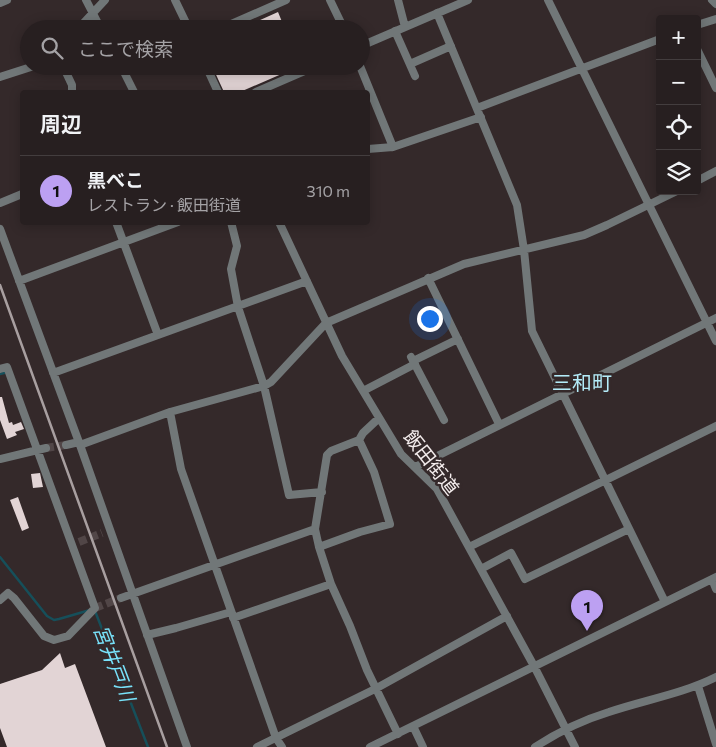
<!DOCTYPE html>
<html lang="ja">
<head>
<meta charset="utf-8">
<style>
  :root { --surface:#271f20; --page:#332c2d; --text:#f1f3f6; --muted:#a4a2a5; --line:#433d3e; --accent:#bca0f2 }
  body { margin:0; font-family:Commissioner,"Noto Sans JP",sans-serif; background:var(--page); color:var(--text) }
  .controls { position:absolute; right:15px; top:15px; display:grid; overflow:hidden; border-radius:5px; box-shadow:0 2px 12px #0003 }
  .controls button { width:45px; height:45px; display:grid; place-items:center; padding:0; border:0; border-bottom:1px solid var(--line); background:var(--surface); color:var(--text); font:25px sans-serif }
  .you { position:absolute; left:429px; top:318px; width:18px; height:18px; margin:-12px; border:4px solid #fff; border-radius:50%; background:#1a73e8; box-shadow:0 0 0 8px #1a73e833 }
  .badge { display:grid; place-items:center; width:32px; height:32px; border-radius:50%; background:var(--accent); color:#111; font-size:16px; font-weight:700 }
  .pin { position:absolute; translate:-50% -41px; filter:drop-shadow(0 1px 2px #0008) }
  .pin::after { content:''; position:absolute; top:26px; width:18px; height:15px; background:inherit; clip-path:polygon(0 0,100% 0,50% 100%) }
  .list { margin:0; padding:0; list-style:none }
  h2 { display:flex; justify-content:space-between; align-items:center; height:65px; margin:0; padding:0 20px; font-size:21px }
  h2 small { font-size:16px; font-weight:400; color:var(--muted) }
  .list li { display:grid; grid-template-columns:32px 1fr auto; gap:15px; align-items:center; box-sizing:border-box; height:70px; padding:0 20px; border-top:1px solid var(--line) }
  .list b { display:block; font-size:19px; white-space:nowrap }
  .list p { margin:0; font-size:16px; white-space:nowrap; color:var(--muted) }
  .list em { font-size:16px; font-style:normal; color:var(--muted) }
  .icon { flex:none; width:28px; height:28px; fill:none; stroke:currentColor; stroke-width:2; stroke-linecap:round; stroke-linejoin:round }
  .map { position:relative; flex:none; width:716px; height:747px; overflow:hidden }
  .search { position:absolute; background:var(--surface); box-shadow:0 2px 12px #0003; left:20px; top:20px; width:350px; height:55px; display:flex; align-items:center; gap:12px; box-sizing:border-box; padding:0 18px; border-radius:28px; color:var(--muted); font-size:19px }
  .panel { position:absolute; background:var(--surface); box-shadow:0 2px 12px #0003; left:20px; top:90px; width:350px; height:135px; border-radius:5px }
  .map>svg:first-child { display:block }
</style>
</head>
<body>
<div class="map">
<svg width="716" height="747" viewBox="0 0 716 747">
  <rect width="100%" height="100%" fill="#34292a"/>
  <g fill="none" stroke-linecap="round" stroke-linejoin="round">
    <path stroke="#164f5a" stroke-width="2.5" d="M0,374l4,-1
      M0,557l47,59 7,4 5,-1 31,-9
      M95,611l53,136"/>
  </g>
  <path fill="#e2d4d5" d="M278,12l7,17h-45z
    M212,66h88l-60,26h-16z
    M0,397h2l7,26 3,-1 1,3 8,-3 3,7 -9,3 2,3 -10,4 -7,-19z
    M40,473l3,14 -10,1 -2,-14z
    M18,497l11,31 -7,3 -12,-31z
    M60,653l5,15 10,-4 31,83h-99l-7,-19v-44l42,-14z"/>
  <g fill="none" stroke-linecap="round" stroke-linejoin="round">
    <path stroke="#514647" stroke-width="8" stroke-dasharray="8 4" stroke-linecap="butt" d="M46,448l20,-3
      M79,542l23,-9
      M95,608l26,-10"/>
    <path stroke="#717778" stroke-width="8" d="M86,0l15,29
      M175,0l14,29
      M330,0l14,29
      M398,0l7,27
      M548,0l168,341
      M712,0l4,4
      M0,3l7,-3
      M437,13l80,192 7,45 8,81 133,271
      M697,25l19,-6
      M78,29l27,-29
      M220,29l66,-29
      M395,31l20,45
      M361,46l107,-46
      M697,49l19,39
      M410,64l41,-18
      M63,66l9,19v7
      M121,66l13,26
      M206,66l12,26
      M360,66l33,81
      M0,77l34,-11
      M256,92l60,-26
      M477,108l183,-69
      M368,149l25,-2 88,-30
      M697,181l19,-10
      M0,203l22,-9
      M116,222l42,113
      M231,222l6,24 -6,23 7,38 26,79 25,109 33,-3
      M279,222l63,134 59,98 36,35 97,177 41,81
      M0,229l80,216 107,302
      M428,278l71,146
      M19,281l159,-59
      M411,357l33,63
      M413,361l45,-22
      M0,369l7,-2 88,241 -27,28 -14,4 -10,-4 -30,-38 -6,-5 -8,7
      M53,373l254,-92
      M363,391l52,-27
      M170,412l11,57 95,269 6,9
      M379,418l-16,15 -4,7 -28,11 -4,4 -12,74 4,18 12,37 19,42 17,44 31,64
      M66,445l13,-3
      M80,445l90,-33 94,-26 7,-4 55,-59 138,-59 120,-29 23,-10 70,-34
      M0,459l46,-11
      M415,467l301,-149
      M319,547l41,-15 30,-8 -16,-52 -15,-32
      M469,547l247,-121
      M481,569l30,-16 14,26 104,-50
      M712,579l4,10
      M121,598l194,-69
      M233,618l98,-34
      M147,635l29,-7 55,-16
      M698,686l18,58
      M413,726l10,21
      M257,747l118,-58 132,-73
      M370,747l346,-170
      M535,747c23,-15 48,-27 74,-35 35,-12 73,-18 107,-35"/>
    <path stroke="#a89fa0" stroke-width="2.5" d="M0,285l167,462"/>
  </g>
  <g text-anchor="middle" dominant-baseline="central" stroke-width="5" stroke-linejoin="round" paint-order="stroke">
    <g font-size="19" fill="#f4eded" stroke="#34292a">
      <text transform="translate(432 462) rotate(52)">飯田街道</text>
    </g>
    <g font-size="20" fill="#b4ecf9" stroke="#34292a">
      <text x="582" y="382">三和町</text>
    </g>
    <g font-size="20" font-style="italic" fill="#78e2fa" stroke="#34292a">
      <text transform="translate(115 663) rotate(69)">宮井戸川</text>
    </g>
  </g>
</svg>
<div class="controls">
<button>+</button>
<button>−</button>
<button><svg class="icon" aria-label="locate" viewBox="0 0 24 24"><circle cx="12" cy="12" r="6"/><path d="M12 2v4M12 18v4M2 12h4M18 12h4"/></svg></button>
<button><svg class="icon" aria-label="layers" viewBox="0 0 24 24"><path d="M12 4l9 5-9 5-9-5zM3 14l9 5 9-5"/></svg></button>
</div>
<div class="you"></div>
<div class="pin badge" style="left:587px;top:631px">1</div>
<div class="search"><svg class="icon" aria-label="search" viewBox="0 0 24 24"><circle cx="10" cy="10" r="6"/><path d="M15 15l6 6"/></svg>ここで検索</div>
<section class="panel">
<h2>周辺<small></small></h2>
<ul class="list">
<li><span class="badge">1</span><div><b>黒べこ</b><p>レストラン · 飯田街道</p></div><em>310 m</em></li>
</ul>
</section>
</div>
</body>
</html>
